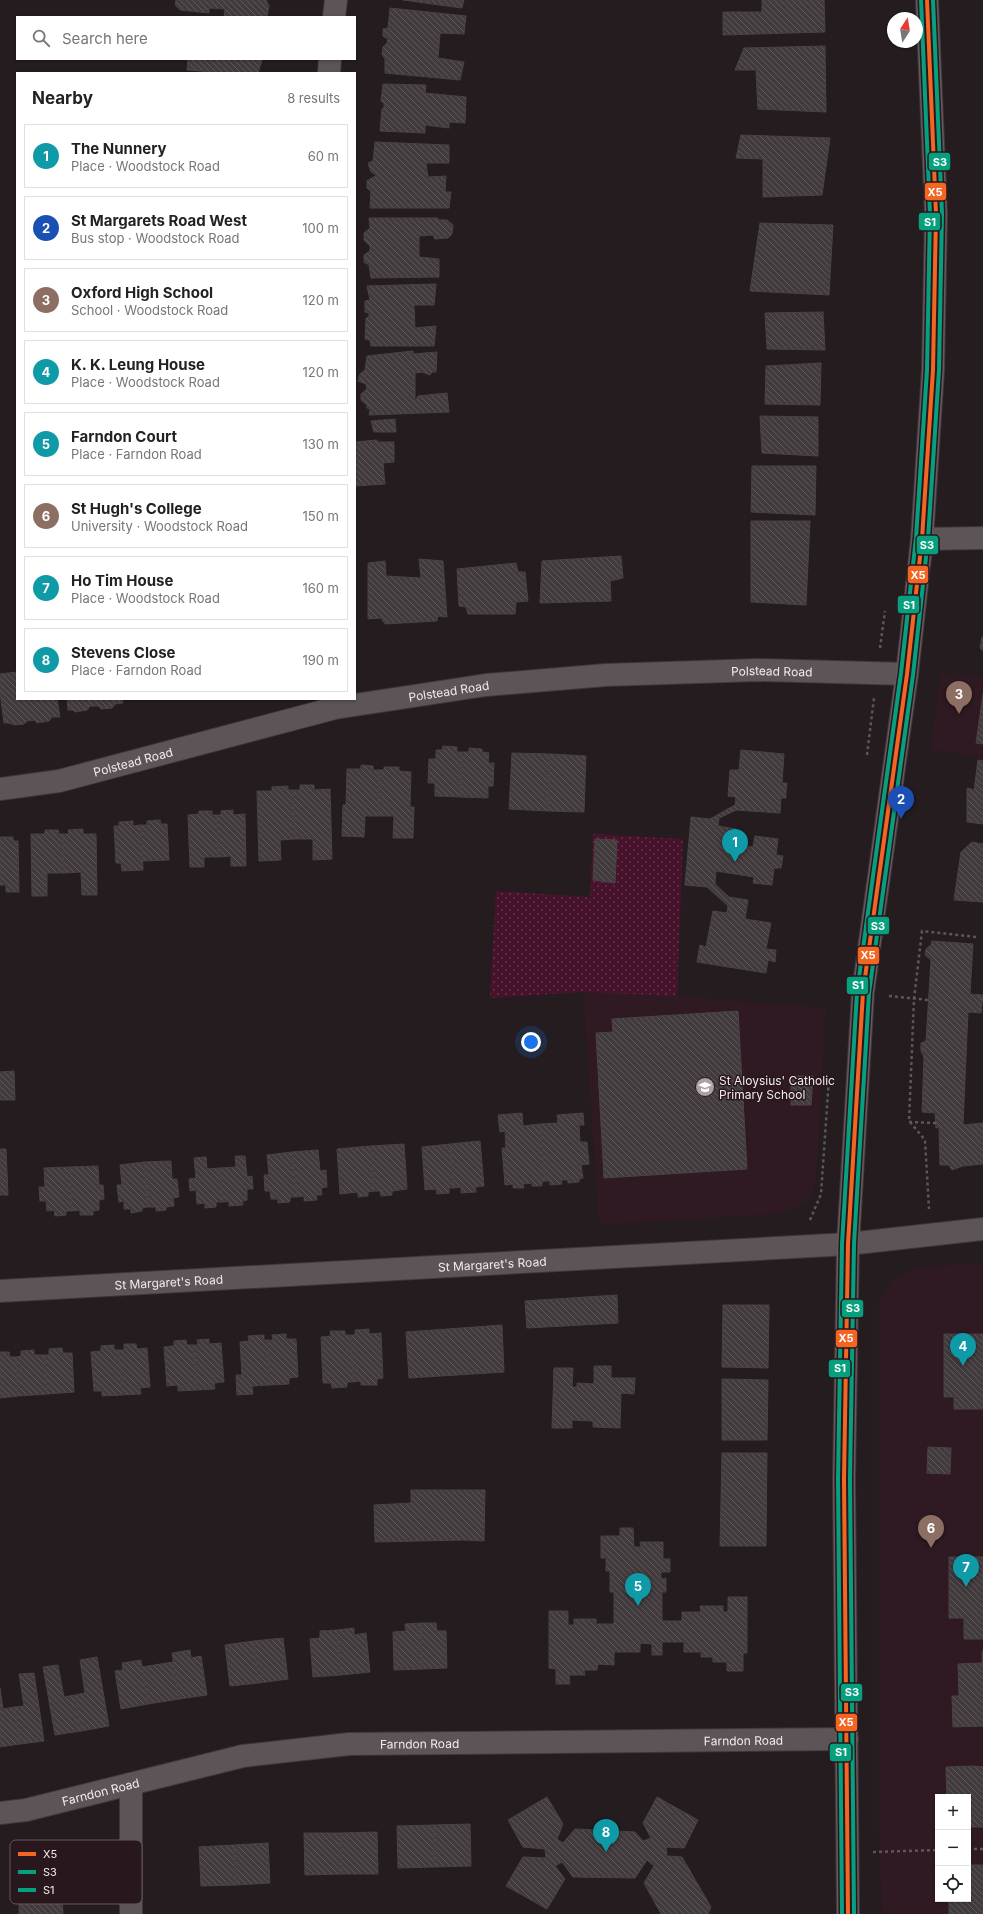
<!DOCTYPE html>
<html lang="en">
<head>
<meta charset="utf-8">
<style>
  :root { --surface:#fff; --page:#f2f2f2; --text:#222; --muted:#767676; --line:#e0e0e0; --accent:#b45309 }
  body { margin:0; font-family:Inter,sans-serif; background:var(--page); color:var(--text) }
  .controls { position:absolute; right:12px; bottom:12px; display:grid; overflow:hidden; border-radius:0px; box-shadow:0 1px 3px #0004 }
  .controls button { width:36px; height:36px; display:grid; place-items:center; padding:0; border:0; border-bottom:1px solid var(--line); background:var(--surface); color:var(--text); font:20px sans-serif }
  .compass { position:absolute; left:887px; top:12px; width:36px; height:36px; border-radius:50%; background:var(--surface); box-shadow:0 1px 3px #0004; rotate:12deg }
  .you { position:absolute; left:531px; top:1042px; width:14px; height:14px; margin:-10px; border:3px solid #fff; border-radius:50%; background:#1a73e8; box-shadow:0 0 0 6px #1a73e833 }
  .badge { display:grid; place-items:center; width:26px; height:26px; border-radius:50%; background:var(--accent); color:#fff; font-size:13px; font-weight:700 }
  .pin { position:absolute; translate:-50% -33px; filter:drop-shadow(0 1px 2px #0008) }
  .pin::after { content:''; position:absolute; top:21px; width:14px; height:12px; background:inherit; clip-path:polygon(0 0,100% 0,50% 100%) }
  .list { margin:0; padding:0; list-style:none }
  h2 { display:flex; justify-content:space-between; align-items:center; height:52px; margin:0; padding:0 16px; font-size:17px }
  h2 small { font-size:13px; font-weight:400; color:var(--muted) }
  .list li { display:grid; grid-template-columns:26px 1fr auto; gap:12px; align-items:center; box-sizing:border-box; height:64px; margin:0 8px 8px; padding:0 8px; border:1px solid var(--line); border-radius:0px }
  .list b { display:block; font-size:15px; white-space:nowrap }
  .list p { margin:0; font-size:13px; white-space:nowrap; color:var(--muted) }
  .list em { font-size:13px; font-style:normal; color:var(--muted) }
  .icon { flex:none; width:22px; height:22px; fill:none; stroke:currentColor; stroke-width:2; stroke-linecap:round; stroke-linejoin:round }
  .map { position:relative; flex:none; width:983px; height:1914px; overflow:hidden }
  .search { position:absolute; background:var(--surface); box-shadow:0 1px 3px #0004; left:16px; top:16px; width:340px; height:44px; display:flex; align-items:center; gap:10px; box-sizing:border-box; padding:0 14px; border-radius:0px; color:var(--muted); font-size:15px }
  .panel { position:absolute; background:var(--surface); box-shadow:0 1px 3px #0004; left:16px; top:72px; width:340px; height:628px; border-radius:0px }
  .map>svg:first-child { display:block }
</style>
</head>
<body>
<div class="map">
<svg width="983" height="1914" viewBox="0 0 983 1914">
  <defs>
    <pattern id="park-dots" width="8" height="8" patternUnits="userSpaceOnUse"><rect width="8" height="8" fill="#47122c"/><path d="M2 2h.1M6 6h.1" fill="none" stroke="#62344b" stroke-width="1.8" stroke-linecap="round"/></pattern>
    <pattern id="building-back-hatch" width="6" height="6" patternUnits="userSpaceOnUse"><rect width="6" height="6" fill="#423b3e"/><path d="M-1 5l2 2M0 0l6 6M5-1l2 2" fill="none" stroke="#5e575a"/></pattern>
  </defs>
  <rect width="100%" height="100%" fill="#241c1f"/>
  <path fill="#2f1a23" fill-rule="evenodd" d="M941,674l42,4v78l-53,-6z
    M593,834l90,5 -6,157 149,12 -10,172 -3,12 -6,8 -11,8 -22,6 -175,11 -16,-233 -93,6 6,-107 94,6z
    M983,1263v651h-101l-3,-79v-535l12,-19 27,-14zM938,1797h30v102h-30z"/>
  <path fill="url(#park-dots)" d="M593,834l90,5 -6,157 -94,-4 -93,6 6,-107 94,6z"/>
  <path fill="url(#building-back-hatch)" stroke="#494245" d="M176,0h90l3,6 -2,10 -3,1h-40l1,-8 -16,-1v5l-29,-3 -5,-5z
    M403,0h61l-2,8z
    M762,0h62l1,32 -102,3v-23h39z
    M390,8l76,8 -2,18 -24,-1 -2,25 26,4 -4,18 -75,-7v-14l-3,-5 1,-7 4,-4 1,-4 -5,-3v-7l5,-1z
    M825,46l1,66 -68,-3 -2,-39h-21l9,-22z
    M188,59h74v1l-4,13h-33l-38,-3z
    M383,84l43,1 -1,8 41,4 -1,26 -16,-1v6l-24,-3v8l-45,-2 2,-22 2,-2v-4l-3,-2z
    M741,135l89,3 -8,57 -59,2v-38l-27,-1z
    M375,142l74,3v18h-23l2,14 18,-1 -1,16h6l-2,16h-79l1,-17 -4,-3v-7l10,-6 -6,-3 -3,-9 5,-2z
    M369,218h69v2h9l6,5 -1,9 -4,4 -13,1 -2,-4 -14,1v21l20,2v18l-68,1 -2,-13 -5,-3v-7l6,-4v-5l-6,-6v-7l6,-5z
    M760,223l73,2 -4,70 -79,-4z
    M436,284l-2,21h-20l1,23 21,-2 -2,20h-63l-1,-6 -5,-1 1,-21 3,-1v-4l-4,-1v-11l5,-1 -3,-14z
    M823,312l2,38 -58,-1 -2,-36z
    M413,351v3l24,-2 -1,20h-4l-2,3 -8,-3 -7,1v29l3,-6 29,-3 2,19 -80,3 1,-6 -3,-1v-3l-6,-5v-6l6,-5 -1,-5 -8,-3 2,-7 5,-4 2,-14z
    M821,363l-1,42 -55,-1 1,-38z
    M760,416l58,1v39l-56,-3z
    M395,419l1,13h-22l-3,-11z
    M377,440v2h17v20l-11,1 2,21 -30,2v-44z
    M752,466h64l-1,49 -64,-3z
    M751,521h59l-4,84 -55,-3z
    M621,556l2,22 -13,3 1,20 -71,2 2,-42z
    M419,559l24,2 4,56 -9,-1 -1,5 -52,3 -4,-6 -13,1v-56l17,-2 1,15 35,2z
    M516,563l2,9h7l3,29 -12,1 -1,12h-47l-2,-7 -7,-1 -2,-37z
    M982,637h1v14l-3,-3z
    M17,672v27h40l3,18h-8l-3,4 -12,2 -2,-3 -8,1 -3,3 -10,1 -5,-2h-5l-4,-31v-18z
    M983,694v50l-7,-1z
    M67,699h55l1,4 -8,1 -3,4 -11,1 -2,-3h-9l-3,4 -12,2 -2,-2h-5z
    M443,746l14,1v5h5l-2,45 -25,-1v-13h-7l1,-24h7v-9h6z
    M469,748l13,1v3l7,1 -1,10h6l-1,23h-5v12l-28,-1 2,-45h7z
    M741,750l43,4 -2,29h5l-1,8v7h-5l-1,15 -44,-3 -17,8 -1,8 18,3 -3,16 20,2 2,-11 23,3 -2,16 7,1 -2,12h-7l-2,17 -19,-2 1,-6 -38,-6 -1,13 14,13 19,3 -3,19 26,4 -5,26 10,1 -1,12 -7,-2 -2,13 -69,-11 3,-17 6,2 7,-36 14,2 1,-7 -21,-19 -22,-2 6,-68 19,2 25,-14 1,-8 -8,-1 2,-26h9z
    M512,753l38,1 -2,57 -39,-2z
    M550,754l36,2 -2,56 -36,-1z
    M978,760l5,1v63l-16,-2v-34l7,2z
    M361,765l12,1v4h6l-1,46h-13l-1,21 -22,-1 1,-31h3l1,-36h14z
    M384,767h15v4l12,1 -1,35h4l-1,31h-20l1,-22h-16l1,-46h5z
    M300,785h14v5l16,-1 2,70 -19,1v-21h-18l-2,-49h7z
    M288,786v4h5l2,49 -15,1 1,20 -22,1 -2,-70h15v-4z
    M233,810v5l12,-1 1,52h-15v-10l-13,1 -1,-42h4v-4z
    M199,811h13v4h5l1,42h-14v10h-14l-2,-52 11,-1z
    M160,820l1,4h6l2,36 -26,1 -2,-36h6v-4z
    M133,821v5l8,-1 2,45 -21,1 -1,-8h-5l-2,-37h5v-4z
    M83,829v5h13l1,61h-15l-1,-23 -17,1 -1,-39h6l-1,-4z
    M45,830h13l1,4h4l1,39h-17v23h-15l-1,-62h14z
    M0,837h13v4h5l1,51h-13v-7h-6z
    M595,839l22,1 -2,43 -22,-3z
    M972,842l11,2v58l-29,-2 7,-48z
    M932,941l41,3 -3,50 13,1 -2,18 -13,-1 -5,113 20,-2v41l-20,2 -11,4 -3,-5h-9l-1,-38 -3,1 -1,-15 -13,-1 2,-55 -3,-6v-8l5,-2 5,-81 -6,-5 1,-6 5,-4z
    M738,1011l9,158 -143,9 -8,-145 17,-1 -1,-13z
    M14,1071l1,29h-15v-28z
    M791,1076h22l-2,29h-20z
    M522,1113l1,13 17,-2 5,57 -3,1v4h-10v-3l-9,1 1,4h-11v-4l-8,1 -3,-37h4l-1,-17 -5,1 -2,-17z
    M583,1113l1,12h-5l1,17h7l2,22 -8,1 2,13 -4,1v3l-11,1v-3h-7l1,4 -12,1v-4h-5l-5,-57 18,-1 -1,-8z
    M480,1141l4,45 -9,1 1,5 -15,1v-6l-7,1 -4,-44z
    M404,1144l3,45 -15,2v4l-11,1 -1,-5h-6l-3,-45z
    M450,1144l4,44h-5v5l-12,1 -1,-5 -11,1 -3,-43z
    M371,1146l3,45 -6,1v4l-10,1v-5l-18,2 -3,-45z
    M0,1149h6l2,46h-8z
    M318,1150l2,21 6,-1 1,17 -6,1 1,7h-6l1,5 -13,1v-5l-7,1 -5,-45z
    M292,1152l5,45h-7v5l-12,1v-4h-7l-1,-8h-5l-1,-16h5l-2,-20z
    M235,1156h10l2,21 5,-1 1,13h-6v11l-5,1 1,4 -14,1v-5l-6,1 -3,-34 16,-1z
    M206,1157l1,12 13,-1 3,34h-7v5l-11,1v-5l-8,1 -1,-14 -6,1 -1,-12 7,-1 -2,-20z
    M171,1161l1,18h5l2,18 -6,1 1,8 -8,1v3l-10,1v-4h-8l-4,-45z
    M144,1162l4,45 -6,1v3l-11,2v-4h-7v-8l-5,1 -2,-17h5l-2,-20z
    M98,1166l1,19h4l1,14 -5,1v10l-6,1v4h-13v-5l-8,1 -2,-44z
    M70,1167l2,44h-6v4l-11,1 -1,-6 -7,1 -1,-10h-6l-1,-14h6l-1,-19z
    M617,1295l1,28 -91,5 -2,-27z
    M723,1305h46l-1,63 -46,-1z
    M502,1325l2,47 -95,6 -3,-46z
    M369,1329v5l12,-1 2,45 -6,1v6h-16v-4l-8,1 -2,-47h4v-5z
    M330,1331h15v4h6l2,47h-6v5l-15,1 -1,-5h-8l-2,-46 10,-1z
    M286,1334v5h10l2,38 -9,1v6l-19,1 -2,-45h5l-1,-5z
    M944,1334h39v75h-29v-12h-10z
    M264,1335v5h4l2,45 -18,1 1,8 -16,1 -1,-20h6l-2,-33 9,-1 -1,-5z
    M209,1339v5l12,-1 3,39 -10,1 1,6 -18,1 -4,-45h5l-1,-5z
    M186,1340l1,5h6l4,45 -19,1v-6l-11,1 -3,-39 10,-1v-5z
    M124,1344h12l1,5 10,-1 3,39 -10,1 1,6 -19,1 -3,-45h5z
    M114,1345v5h5l3,45 -20,1v-5h-8l-3,-39 10,-1v-5z
    M62,1348l1,5h9l2,39 -27,2 -2,-39h4v-6z
    M34,1350v5h11l2,39 -29,2 -2,-39 5,-1v-5z
    M0,1352h9l1,5h6l2,39 -18,2z
    M594,1366h17v12h24l-1,16 -13,-1 -1,35 -27,-1v-6l-21,-1v8h-20l2,-60h19l-1,19h5v-4l17,1z
    M722,1379l46,1 -1,60h-45z
    M928,1447l23,1 -1,26 -23,-1z
    M722,1453h45l-1,93h-46z
    M411,1490h74l-1,51 -20,-1 -89,2 -1,-37 37,-2z
    M620,1528h13l1,19h7l-1,-5h23v17h7v13h-9v7l5,-1v14h-4v29h20v-9h19l-1,-6h23v6h5v-15h19v56h-4v18h-16v-9h-14v-5h-12v-5h-17v-10h-22v13h-10v-11l-12,-1v9h-26v13l-16,-1 -1,6h-13l1,5h-16l1,9h-14v-15l-7,-1v-57h19v14h6v-6h22v5h18v-32h-4v-21h-4v-13h-5v-22h19z
    M949,1557h34v82h-19v-21h-15z
    M421,1623h15l1,8h9l1,37 -25,1z
    M421,1623l1,46 -28,1 -1,-38 13,-1 -1,-7z
    M354,1628v7l12,-2 4,39 -29,3 -4,-45z
    M337,1630l4,45 -28,2 -3,-38 10,-1v-7z
    M283,1638l5,41 -29,4 -5,-42z
    M254,1641l5,42 -29,3 -5,-41z
    M190,1650l1,8 10,-2 6,39 -28,4 -7,-46z
    M982,1651h1v75l-30,1 -1,-31h7l-1,-32 24,-1z
    M97,1657l12,69 -28,5 -6,-36 10,-2 -5,-33z
    M141,1660l7,44 -27,5 -6,-38 8,-1 -1,-7z
    M173,1662l6,37 -31,5 -6,-37z
    M58,1665l6,32 11,-2 6,36 -26,4 -12,-68z
    M34,1673l10,68 -24,3 -5,-37 9,-1 -5,-32z
    M0,1688l3,21 12,-2 5,37 -20,3z
    M972,1766l11,1v60h-15v-30h-21l-1,-30z
    M547,1797l16,27 -6,15 6,4 12,-14 60,3 8,9 8,-3 -8,-15 14,-26 41,23 -14,28 -18,-1 1,9 15,1 29,50 -3,7h-47l-17,-31 10,-17 -7,-6 -12,18 -62,-1 -11,-15 -7,4 10,13 -18,30 -41,-23 17,-29 23,1 -1,-9 -22,-2 -15,-27z
    M470,1824l1,42 -37,1v-42z
    M434,1825v42l-36,1 -1,-42z
    M377,1832l1,42h-36l-1,-41z
    M304,1833h37l1,41 -37,1z
    M268,1843l2,40 -34,2 -2,-40z
    M234,1845l2,40 -35,1 -2,-39z
    M968,1865h15v49h-34v-15h19z
    M19,1896h43l1,18h-44z"/>
  <g fill="none" stroke-linecap="round" stroke-linejoin="round">
    <g stroke="#3f383a" stroke-width="24">
      <g id="street">
        <path d="M334,17l2,-17"/>
        <path d="M329,73l1,-14"/>
        <path d="M922,539l61,-1"/>
        <path id="s1" d="M0,789l59,-8 276,-73 151,-23 120,-10 152,-5 149,4"/>
        <path d="M848,1244l135,-15"/>
        <path d="M131,1784v130"/>
        <path id="s2" d="M0,1813l26,-3 217,-54 106,-12 498,-5"/>
      </g>
    </g>
    <g stroke="#3f383a" stroke-width="24">
      <g id="secondary">
        <path id="s3" d="M0,1291l848,-47"/>
      </g>
    </g>
    <g stroke="#3f383a" stroke-width="24">
      <path id="primary" d="M848,1914l-4,-435 4,-235 15,-252 44,-318 15,-135 11,-169 3,-156 -9,-214"/>
    </g>
    <path stroke="#5c5759" stroke-width="2.5" stroke-dasharray="3 3" stroke-linecap="butt" d="M880,648l5,-37
      M867,755l7,-57
      M889,996l39,4
      M910,1122l15,18 4,69
      M936,1123l-27,-1 5,-123 8,-68 54,6
      M810,1220l11,-26 8,-116
      M968,1849h15
      M873,1852l65,-2"/>
    <use href="#street" stroke="#5c5457" stroke-width="22"/>
    <use href="#secondary" stroke="#5c5457" stroke-width="22"/>
    <use href="#primary" stroke="#65595e" stroke-width="22"/>
    <g stroke="#28181e" stroke-width="7">
      <path id="bus-1" d="M848,1914l-4,-435 4,-235 15,-252 44,-318 15,-135 11,-169 3,-156 -9,-214"/>
    </g>
    <g stroke="#28181e" stroke-width="7">
      <path id="bus-2" d="M854,1914l-4,-435 4,-235 15,-251 44,-318 15,-136 11,-169 3,-156 -9,-214"/>
    </g>
    <g stroke="#28181e" stroke-width="7">
      <path id="bus-3" d="M842,1914l-4,-435 4,-235 15,-252 44,-319 15,-135 11,-168 3,-156 -9,-214"/>
    </g>
    <use href="#bus-1" stroke="#f26522" stroke-width="4"/>
    <use href="#bus-2" stroke="#06a07e" stroke-width="4"/>
    <use href="#bus-3" stroke="#06a07e" stroke-width="4"/>
  </g>
  <defs>
    <g id="school-disc" transform="scale(1)"><circle r="9.5" fill="#aca1a5" stroke="#28181e"/><path d="M0-5L7-2L0 1L-7-2ZM-4 1L0 2.5L4 1V4Q0 6-4 4Z" fill="#fff"/></g>
  </defs>
  <g fill-rule="evenodd">
    <use href="#school-disc" x="705" y="1087"/>
  </g>
  <g text-anchor="middle" dominant-baseline="central" stroke-width="3" stroke-linejoin="round" paint-order="stroke">
    <g font-size="12" fill="#f5e9ed" stroke="#28181e">
      <text stroke="none"><textPath href="#s1" startOffset="784">Polstead Road</textPath></text>
      <text stroke="none"><textPath href="#s1" startOffset="460">Polstead Road</textPath></text>
      <text stroke="none"><textPath href="#s1" startOffset="136">Polstead Road</textPath></text>
      <text stroke="none"><textPath href="#s3" startOffset="493">St Margaret's Road</textPath></text>
      <text stroke="none"><textPath href="#s3" startOffset="169">St Margaret's Road</textPath></text>
      <text stroke="none"><textPath href="#s2" startOffset="751">Farndon Road</textPath></text>
      <text stroke="none"><textPath href="#s2" startOffset="427">Farndon Road</textPath></text>
      <text stroke="none"><textPath href="#s2" startOffset="103">Farndon Road</textPath></text>
    </g>
    <g font-size="12" fill="#f5e9ed" stroke="#28181e" text-anchor="start">
      <text x="719" y="1080">St Aloysius' Catholic<tspan x="719" dy="14">Primary School</tspan></text>
    </g>
  </g>
  <rect x="10" y="1840" width="132" height="64" rx="6" fill="#28181e" stroke="#66575c" stroke-width="1"/>
  <rect x="18" y="1852" width="18" height="4" fill="#f26522"/>
  <rect x="18" y="1870" width="18" height="4" fill="#06a07e"/>
  <rect x="18" y="1888" width="18" height="4" fill="#06a07e"/>
  <g font-size="11" fill="#f5e9ed">
    <text x="43" y="1858">X5</text>
    <text x="43" y="1876">S3</text>
    <text x="43" y="1894">S1</text>
  </g>
  <g stroke="#28181e" stroke-width="1.5">
    <rect x="928" y="152" width="23" height="19" rx="4" fill="#06a07e"/>
    <rect x="924" y="182" width="23" height="19" rx="4" fill="#f26522"/>
    <rect x="918" y="212" width="23" height="19" rx="4" fill="#06a07e"/>
    <rect x="916" y="535" width="23" height="20" rx="4" fill="#06a07e"/>
    <rect x="907" y="565" width="22" height="19" rx="4" fill="#f26522"/>
    <rect x="897" y="595" width="23" height="19" rx="4" fill="#06a07e"/>
    <rect x="867" y="916" width="23" height="19" rx="4" fill="#06a07e"/>
    <rect x="857" y="946" width="23" height="19" rx="4" fill="#f26522"/>
    <rect x="846" y="976" width="23" height="19" rx="4" fill="#06a07e"/>
    <rect x="841" y="1299" width="23" height="19" rx="4" fill="#06a07e"/>
    <rect x="835" y="1329" width="23" height="19" rx="4" fill="#f26522"/>
    <rect x="828" y="1359" width="23" height="19" rx="4" fill="#06a07e"/>
    <rect x="840" y="1683" width="23" height="19" rx="4" fill="#06a07e"/>
    <rect x="835" y="1713" width="23" height="19" rx="4" fill="#f26522"/>
    <rect x="829" y="1743" width="23" height="19" rx="4" fill="#06a07e"/>
  </g>
  <g font-size="11" text-anchor="middle" font-weight="bold" fill="#fff">
    <text x="940" y="166">S3</text>
    <text x="935" y="196">X5</text>
    <text x="930" y="226">S1</text>
    <text x="927" y="549">S3</text>
    <text x="918" y="579">X5</text>
    <text x="909" y="609">S1</text>
    <text x="878" y="930">S3</text>
    <text x="868" y="959">X5</text>
    <text x="858" y="989">S1</text>
    <text x="853" y="1312">S3</text>
    <text x="846" y="1342">X5</text>
    <text x="840" y="1372">S1</text>
    <text x="852" y="1696">S3</text>
    <text x="846" y="1726">X5</text>
    <text x="841" y="1756">S1</text>
  </g>
</svg>
<div class="controls">
<button>+</button>
<button>−</button>
<button><svg class="icon" aria-label="locate" viewBox="0 0 24 24"><circle cx="12" cy="12" r="6"/><path d="M12 2v4M12 18v4M2 12h4M18 12h4"/></svg></button>
</div>
<svg class="compass" viewBox="-18 -18 36 36"><path d="M0-13l5 13h-10z" fill="#e53935"/><path d="M0 13l5-13h-10z" fill="#767676"/></svg>
<div class="you"></div>
<div class="pin badge" style="left:735px;top:862px;background:#0f9aa8">1</div>
<div class="pin badge" style="left:901px;top:819px;background:#1a4fb4">2</div>
<div class="pin badge" style="left:959px;top:714px;background:#8d6e63">3</div>
<div class="pin badge" style="left:963px;top:1366px;background:#0f9aa8">4</div>
<div class="pin badge" style="left:638px;top:1606px;background:#0f9aa8">5</div>
<div class="pin badge" style="left:931px;top:1548px;background:#8d6e63">6</div>
<div class="pin badge" style="left:966px;top:1587px;background:#0f9aa8">7</div>
<div class="pin badge" style="left:606px;top:1852px;background:#0f9aa8">8</div>
<div class="search"><svg class="icon" aria-label="search" viewBox="0 0 24 24"><circle cx="10" cy="10" r="6"/><path d="M15 15l6 6"/></svg>Search here</div>
<section class="panel">
<h2>Nearby<small>8 results</small></h2>
<ul class="list">
<li><span class="badge" style="background:#0f9aa8">1</span><div><b>The Nunnery</b><p>Place · Woodstock Road</p></div><em>60 m</em></li>
<li><span class="badge" style="background:#1a4fb4">2</span><div><b>St Margarets Road West</b><p>Bus stop · Woodstock Road</p></div><em>100 m</em></li>
<li><span class="badge" style="background:#8d6e63">3</span><div><b>Oxford High School</b><p>School · Woodstock Road</p></div><em>120 m</em></li>
<li><span class="badge" style="background:#0f9aa8">4</span><div><b>K. K. Leung House</b><p>Place · Woodstock Road</p></div><em>120 m</em></li>
<li><span class="badge" style="background:#0f9aa8">5</span><div><b>Farndon Court</b><p>Place · Farndon Road</p></div><em>130 m</em></li>
<li><span class="badge" style="background:#8d6e63">6</span><div><b>St Hugh's College</b><p>University · Woodstock Road</p></div><em>150 m</em></li>
<li><span class="badge" style="background:#0f9aa8">7</span><div><b>Ho Tim House</b><p>Place · Woodstock Road</p></div><em>160 m</em></li>
<li><span class="badge" style="background:#0f9aa8">8</span><div><b>Stevens Close</b><p>Place · Farndon Road</p></div><em>190 m</em></li>
</ul>
</section>
</div>
</body>
</html>
